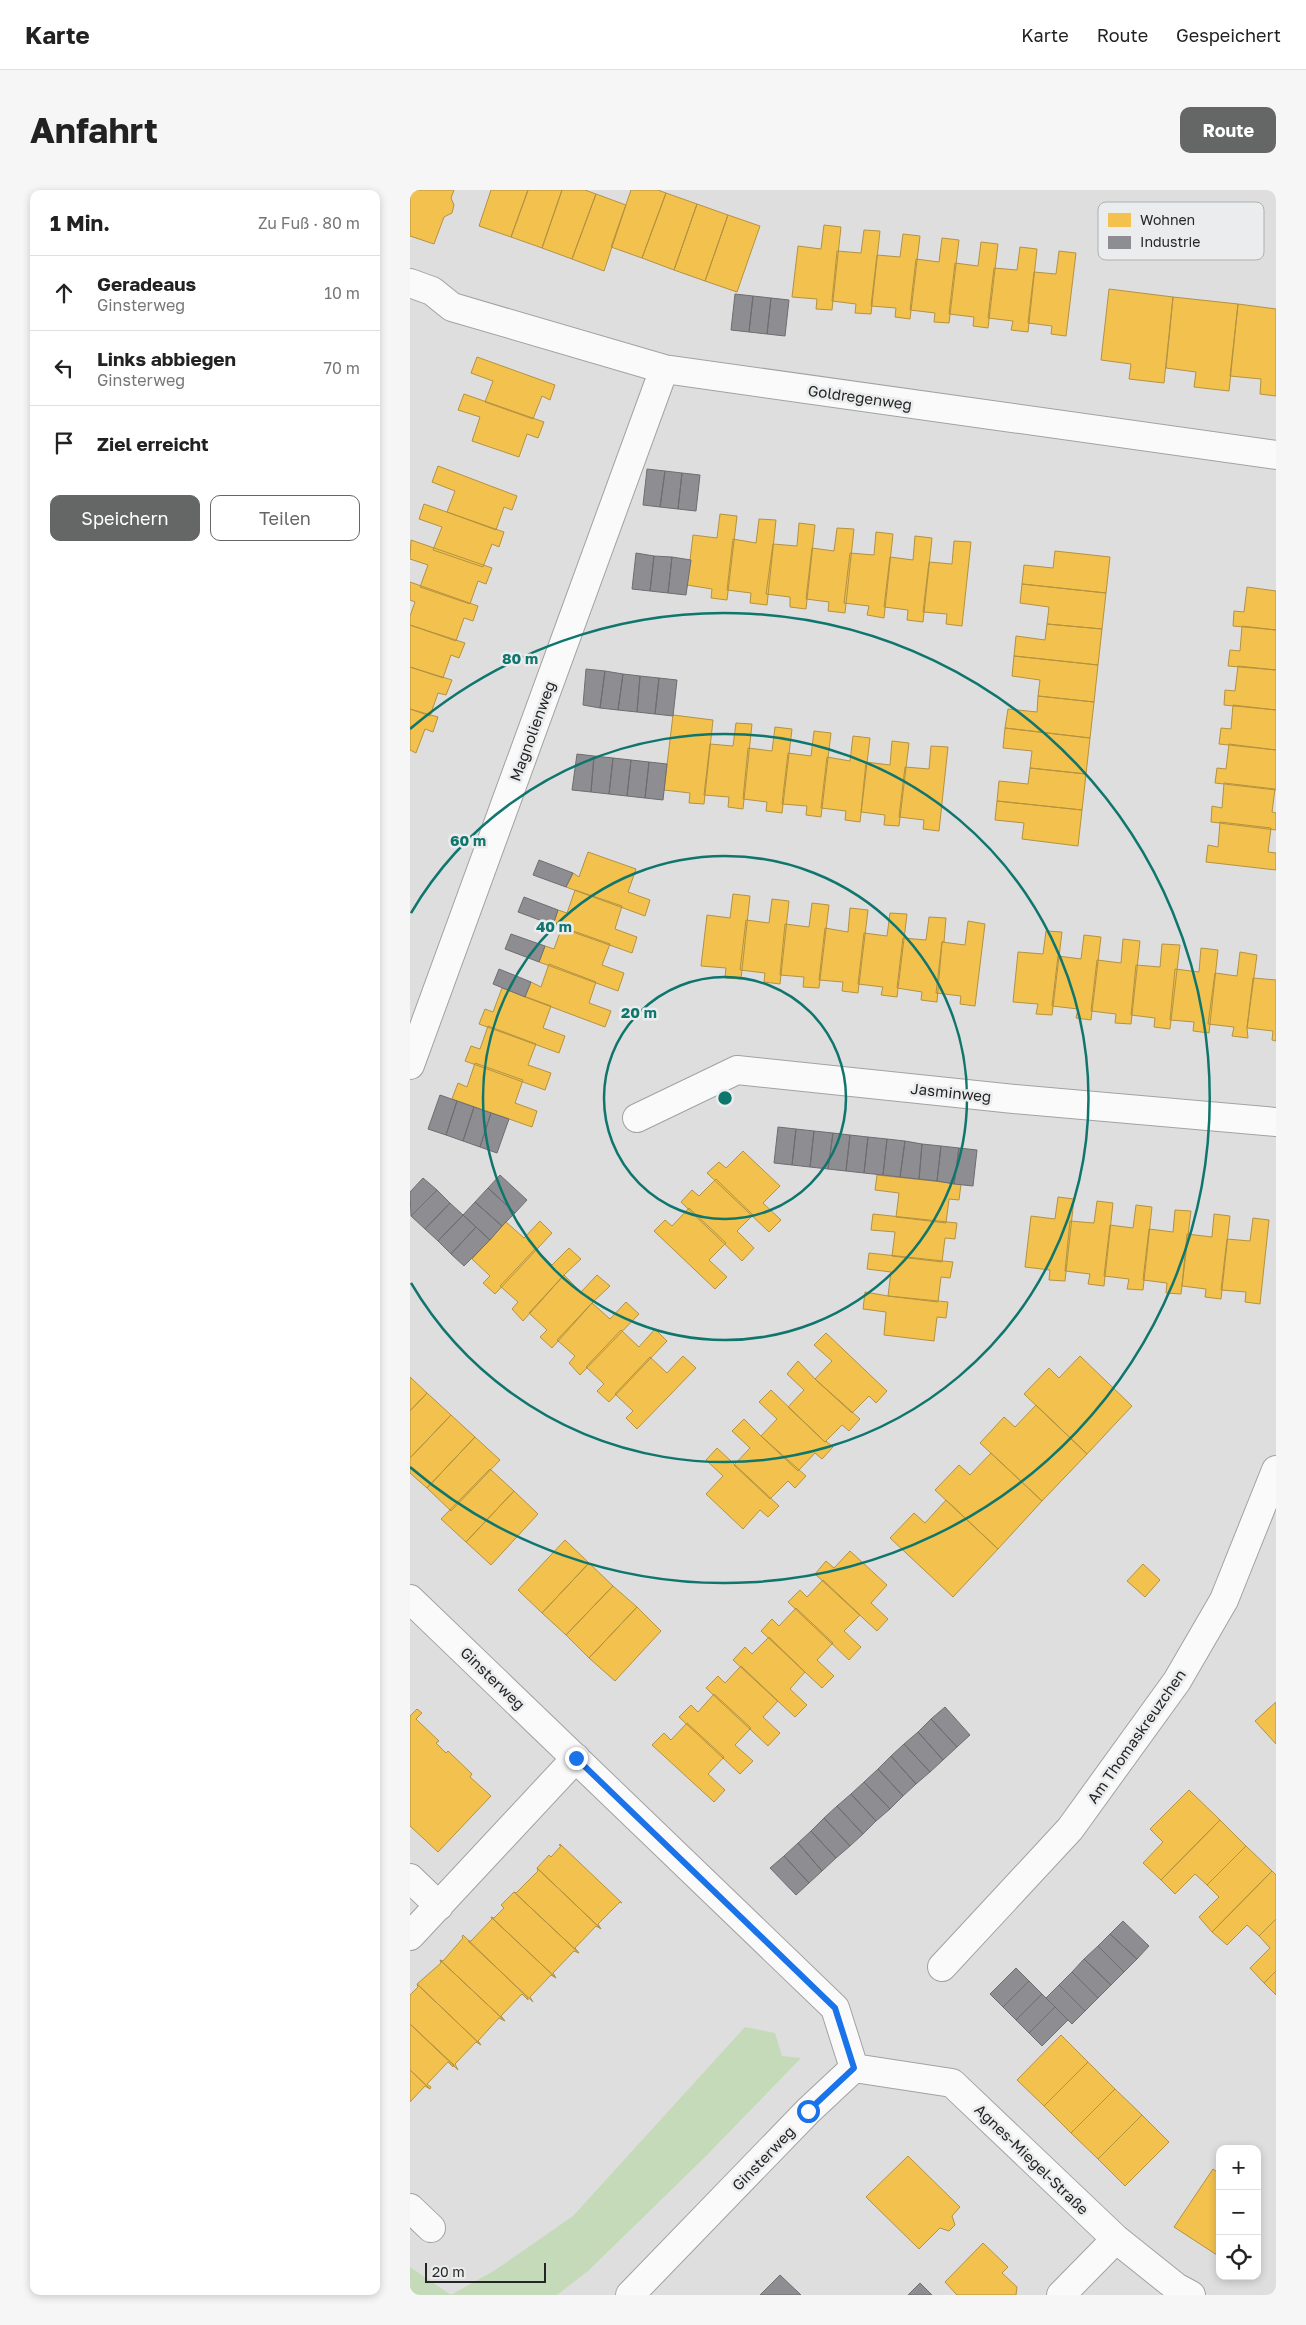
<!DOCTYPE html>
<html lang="de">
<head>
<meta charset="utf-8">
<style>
  :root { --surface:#fff; --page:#f6f6f6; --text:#222; --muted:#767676; --line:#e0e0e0; --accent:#656666 }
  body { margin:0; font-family:"Golos Text",sans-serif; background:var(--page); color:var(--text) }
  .controls { position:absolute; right:15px; bottom:15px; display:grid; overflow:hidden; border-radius:10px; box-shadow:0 2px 8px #0003 }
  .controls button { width:45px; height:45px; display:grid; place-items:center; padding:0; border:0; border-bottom:1px solid var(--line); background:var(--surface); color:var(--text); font:25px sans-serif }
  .scale { position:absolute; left:15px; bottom:12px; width:121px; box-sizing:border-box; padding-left:5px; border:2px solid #242525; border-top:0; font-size:14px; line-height:18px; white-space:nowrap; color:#242525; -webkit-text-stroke:4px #ebeced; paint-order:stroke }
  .stop { position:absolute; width:15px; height:15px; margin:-11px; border:4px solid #1a73e8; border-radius:50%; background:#fff }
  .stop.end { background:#1a73e8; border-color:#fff; box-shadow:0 1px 5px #0008 }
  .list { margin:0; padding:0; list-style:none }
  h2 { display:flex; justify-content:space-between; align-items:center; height:65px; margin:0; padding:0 20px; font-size:21px }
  h2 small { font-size:16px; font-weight:400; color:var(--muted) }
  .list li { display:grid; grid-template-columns:32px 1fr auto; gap:15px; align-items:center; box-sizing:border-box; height:75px; padding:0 20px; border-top:1px solid var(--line) }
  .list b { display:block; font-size:19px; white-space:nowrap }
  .list p { margin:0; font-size:16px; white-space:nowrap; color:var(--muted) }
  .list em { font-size:16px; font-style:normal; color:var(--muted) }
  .actions { display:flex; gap:10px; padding:15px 20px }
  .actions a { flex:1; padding:11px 0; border:1px solid var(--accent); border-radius:10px; text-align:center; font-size:18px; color:var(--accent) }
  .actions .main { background:var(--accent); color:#fff }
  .icon { flex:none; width:28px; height:28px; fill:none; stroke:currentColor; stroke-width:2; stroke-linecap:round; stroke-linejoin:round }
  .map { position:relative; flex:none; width:866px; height:2105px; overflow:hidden; border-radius:10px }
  header { display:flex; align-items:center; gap:30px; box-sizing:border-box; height:70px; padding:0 25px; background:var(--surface); border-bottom:1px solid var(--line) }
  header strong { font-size:24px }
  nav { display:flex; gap:28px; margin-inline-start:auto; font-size:18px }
  .intro { display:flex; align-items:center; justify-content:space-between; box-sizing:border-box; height:120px; padding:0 30px }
  h1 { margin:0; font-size:35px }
  .button { padding:12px 22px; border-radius:10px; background:var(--accent); color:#fff; font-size:18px; font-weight:700 }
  main { display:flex; gap:30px; padding:0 30px }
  aside { flex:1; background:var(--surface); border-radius:10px; box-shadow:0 2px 8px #0003 }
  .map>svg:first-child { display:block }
</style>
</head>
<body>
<header>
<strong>Karte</strong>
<nav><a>Karte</a><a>Route</a><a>Gespeichert</a></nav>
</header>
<div class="intro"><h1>Anfahrt</h1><a class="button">Route</a></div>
<main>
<aside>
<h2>1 Min.<small>Zu Fuß · 80 m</small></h2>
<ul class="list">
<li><svg class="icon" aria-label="ahead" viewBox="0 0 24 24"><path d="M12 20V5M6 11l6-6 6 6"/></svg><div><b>Geradeaus</b><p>Ginsterweg</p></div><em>10 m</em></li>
<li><svg class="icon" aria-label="left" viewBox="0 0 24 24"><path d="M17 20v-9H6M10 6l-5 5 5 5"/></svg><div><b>Links abbiegen</b><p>Ginsterweg</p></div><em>70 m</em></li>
<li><svg class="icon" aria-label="arrive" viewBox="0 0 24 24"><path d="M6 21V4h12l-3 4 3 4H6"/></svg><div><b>Ziel erreicht</b></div></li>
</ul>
<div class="actions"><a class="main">Speichern</a><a>Teilen</a></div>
</aside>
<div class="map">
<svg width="866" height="2105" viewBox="0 0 866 2105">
  <rect width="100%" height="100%" fill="#dedede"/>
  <path fill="#c4dab8" d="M335,1837l30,6 7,23 19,2 -96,99 -117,114 -31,24h-147v-28l41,28 46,-26 76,-53z"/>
  <path fill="#f2c14e" stroke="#b49242" d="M0,0h44l-3,8 3,7 -2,8 -8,4 -10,27 -24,-8z
    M81,0h37l-17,47 -32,-11z
    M118,0h34l-20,58 -31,-11z
    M152,0h23l11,4 -24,65 -30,-11z
    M221,0h27l8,3 -24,65 -31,-11z
    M256,3l31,11 -23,66 -32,-12z
    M186,4l30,11 -22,66 -32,-12z
    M287,14l31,11 -23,66 -31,-11z
    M318,25l32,11 -23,66 -32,-11z
    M414,35l17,2 -9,83 -16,-1 1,-10 -25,-2 6,-51 23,3z
    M454,40l16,1 -9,83 -16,-1 1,-9 -24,-3 5,-50 24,2z
    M493,44l17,2 -10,83 -15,-2 1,-9 -25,-2 6,-51 23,2z
    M532,48l17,2 -10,83 -15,-1 1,-9 -25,-3 6,-51 23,3z
    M571,52l17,2 -10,84 -15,-2 1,-9 -25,-3 6,-51 23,3z
    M610,57l17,2 -9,83 -17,-2 2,-9 -25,-3 6,-50 23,2z
    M649,61l17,2 -10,83 -15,-2 1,-8 -24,-3 6,-51 22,2z
    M699,99l64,8 -9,86 -35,-4 2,-15 -30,-4z
    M763,107l65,7 -9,87 -35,-4 2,-15 -30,-4z
    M828,114l38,5v87l-16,-2 1,-15 -31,-3z
    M67,167l78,28 -5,15 -8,-4 -9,23 -48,-17 8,-21 -22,-8z
    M54,204l80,28 -6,16 -11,-4 -8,23 -47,-16 8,-24 -22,-7z
    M28,276l79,30 -5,14 -8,-3 -8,23 -49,-18 8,-21 -23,-9z
    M14,314l80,28 -5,15 -7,-3 -9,23 -50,-17 9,-23 -23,-8z
    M310,324l17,2 -10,84 -16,-2 1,-9 -25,-4 6,-50 24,3z
    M349,329l17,1 -9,85 -17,-2 1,-10 -24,-3 6,-51 23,4z
    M389,333l16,2 -9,84 -16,-2v-10l-24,-3 7,-50 24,2z
    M427,338l17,1 -9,84 -17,-2 1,-9 -23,-3 6,-51 22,3z
    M466,342l17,2 -9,84 -17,-3 2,-9 -25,-3 6,-50 24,2z
    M505,346l17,2 -9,84 -16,-2 1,-10 -24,-3 6,-50 23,3z
    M1,350l81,28 -6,16 -8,-3 -8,23 -50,-17 8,-22 -18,-6z
    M544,351l17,1 -9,84 -16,-2 1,-10 -24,-2 6,-50 23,2z
    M645,361l55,6 -4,36 -84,-9 2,-19 29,3z
    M0,392l68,24 -5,15 -9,-3 -8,23 -46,-16v-9l5,-14 -5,-2z
    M612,394l84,9 -4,36 -55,-5 2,-17 -29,-4z
    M837,397l29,4v39l-43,-4 1,-15 10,1z
    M637,434l55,5 -4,36 -84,-9 2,-20 29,4z
    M0,435l55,18 -6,15 -8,-3 -8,23 -33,-11z
    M832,436l34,4v40l-48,-4 2,-16 10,1z
    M604,466l84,9 -4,37 -56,-6 2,-16 -28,-4z
    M828,476l38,4v40l-52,-5 1,-15 10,1z
    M0,477l42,13 -6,15 -8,-2 -8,23 -20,-7z
    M628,506l56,6 -4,36 -85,-10 3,-19 29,3z
    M823,515l43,5v40l-57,-6 2,-16 10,1z
    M0,519l28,8 -5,15 -8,-3 -9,24 -6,-3z
    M263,525l40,5 -9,84 -15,-1 1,-10 -26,-3z
    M326,533l16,1 -9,85 -15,-2 1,-10 -25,-2 6,-51 23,2z
    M365,537l17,2 -10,84 -16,-2 1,-9 -24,-3 5,-51 24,3z
    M595,538l85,10 -4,36 -56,-6 2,-17 -29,-3z
    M404,541l17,2 -10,84 -15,-2 1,-9 -25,-2 6,-51 23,3z
    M443,546l17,2 -10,84 -15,-2 1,-9 -25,-3 6,-51 23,4z
    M482,551l17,2 -10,83 -15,-1 1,-10 -24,-3 5,-50 24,3z
    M819,554l47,6v40l-61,-7 2,-15 9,1z
    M521,556l17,1 -9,84 -16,-2 1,-9 -25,-3 6,-50 24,2z
    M620,578l56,6 -4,36 -85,-9 2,-20 29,3z
    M814,593l51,6 -3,23 4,1v17l-65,-8 1,-16 10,2z
    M587,611l85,9 -4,36 -56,-7 2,-16 -29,-3z
    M810,632l51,6 -3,24 8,1v17l-70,-8 2,-17 10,2z
    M178,662l48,17 -8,23 22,8 -5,16 -79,-29 7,-14 6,4z
    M165,700l47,16 -7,23 22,8 -5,16 -79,-28 5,-15 9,3z
    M323,704l17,2 -9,83 -16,-1 1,-10 -25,-2 6,-51 23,3z
    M362,709l17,2 -9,83 -16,-2 1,-9 -25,-3 6,-50 23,3z
    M402,713l17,2 -10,83 -16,-1 1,-10 -24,-2 5,-51 24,3z
    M440,718l18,2 -10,83 -16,-2 1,-9 -24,-2 6,-52 23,4z
    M480,723l17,1 -10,83 -16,-2 2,-8 -25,-3 6,-51 23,3z
    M519,727l17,1 -2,24h-2l-5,60 -16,-2 1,-8 -25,-4 6,-50 23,2z
    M558,731l17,3 -10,82 -15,-2 1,-8 -25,-3 6,-51 23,3z
    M152,737l48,17 -8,21 22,8 -6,18 -79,-29 6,-16 9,3z
    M636,741l16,1 -10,83 -16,-1 2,-10 -25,-2 5,-50 25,2z
    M674,745l17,2 -10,83 -15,-2 2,-9 -26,-3 6,-50 23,3z
    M713,749l17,2 -9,83 -16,-1 1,-9 -25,-3 6,-51 24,3z
    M752,754l18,1 -10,84 -16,-2 1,-9 -24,-3 5,-50 24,2z
    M791,758l17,2 -9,83 -16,-2 1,-9 -24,-2 5,-51 24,3z
    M830,762l17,3 -10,73 1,10 -16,-2 2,-9 -26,-3 7,-51 22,3z
    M139,774l47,18 -7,21 22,8 -6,16 -80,-30 6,-15 10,5z
    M843,788l23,2v61l-4,-1 1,-9 -26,-3z
    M92,798l49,18 -8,22 22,8 -6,17 -80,-29 6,-15 8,3z
    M78,836l48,18 -8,21 23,8 -6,17 -80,-29 6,-15 9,3z
    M65,873l48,17 -8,23 22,8 -5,16 -80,-28 6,-16 9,4z
    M333,961l37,35 -17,17 18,17 -12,12 -62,-59 12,-11 7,6z
    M467,985l84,9 -2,16 -10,-1 -3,24 -50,-6 3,-24 -24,-3z
    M306,989l37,36 -16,16 17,17 -12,13 -61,-59 11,-12 7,6z
    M648,1007l16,2 -9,82 -16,-1 1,-10 -25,-3 6,-51 24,3z
    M687,1011l16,2 -9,83 -16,-2 2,-10 -25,-3 5,-50 24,2z
    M726,1015l16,2 -9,83 -16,-1 2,-10 -25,-3 6,-51 23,3z
    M279,1018l37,35 -17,17 18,17 -12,12 -61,-58 11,-11 7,6z
    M765,1020l16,1 -10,83 -15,-1 1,-10 -24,-3 6,-51 24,3z
    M463,1024l84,9 -2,16 -10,-1 -3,24 -50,-6 3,-24 -24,-2z
    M804,1024l16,2 -9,83 -16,-2 1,-8 -24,-3 5,-52 25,3z
    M843,1028l16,2 -9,84 -15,-2 1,-10 -25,-2 6,-51 23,2z
    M130,1031l12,12 -57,61 -12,-11 7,-7 -18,-17 34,-37 18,16z
    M159,1058l12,11 -17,16 -41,46 -11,-12 6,-7 -18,-16 35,-37 17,16z
    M459,1063l84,9 -3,16 -9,-1 -3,25 -50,-6 3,-24 -24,-3z
    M154,1085l17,17 16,-17 13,11 -18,17 -40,45 -12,-11 7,-7 -18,-17z
    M455,1102l23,4 60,6 -2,16 -9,-1 -3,24 -50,-6 2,-23 -23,-3z
    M216,1112l13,12 -59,61 -11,-12 6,-7 -18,-16 35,-37 18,16z
    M245,1139l12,12 -58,61 -12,-11 7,-7 -18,-17 35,-37 18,17z
    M416,1143l61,58 -11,12 -7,-7 -17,17 -37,-34 17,-18 -18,-16z
    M273,1166l13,12 -59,61 -11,-11 7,-7 -18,-17 35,-37 17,16z
    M670,1166l52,50 -45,48 -63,-60 25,-26 10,10z
    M388,1171l17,18 45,40 -11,12 -7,-6 -17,17 -37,-35 16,-17 -17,-16z
    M0,1187l17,16 -17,18z
    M361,1200l54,52 1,-1 7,6 -11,12 -7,-6 -17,18 -37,-35 16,-17 -18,-17z
    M17,1203l24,22 -41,43v-47z
    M626,1215l51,49 -45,47 -62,-58 24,-26 11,10z
    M41,1225l24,22 -48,51 -17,-15v-15z
    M334,1229l17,17 45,40 -11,12 -7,-7 -18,18 -36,-34 16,-17 -18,-17z
    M65,1247l25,23 -49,51 -24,-23z
    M307,1258l62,58 -11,11 -8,-7 -17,19 -37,-35 17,-18 -17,-16z
    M581,1263l51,48 -44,48 -63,-59 24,-25 11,10z
    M80,1279l24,22 -48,51 -25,-23z
    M104,1301l24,23 -47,51 -25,-23z
    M536,1310l52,49 -45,48 -63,-59 24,-25 11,10z
    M155,1350l24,23 -47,50 -24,-23z
    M440,1361l37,34 -16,18 17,16 -11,12 -62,-57 11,-13 8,7z
    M179,1373l24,23 -47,49 -24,-22z
    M733,1374l17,16 -15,17 -18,-16z
    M413,1390l37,35 -16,16 17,16 -12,13 -61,-58 12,-12 7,7z
    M203,1396l24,21 -48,51 -23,-23z
    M227,1417l24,24 -46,50 -26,-23z
    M386,1418l37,35 -16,17 17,16 -12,12 -61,-57 11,-12 7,7z
    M359,1447l36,35 -15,17 17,16 -12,12 -62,-57 12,-13 7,7z
    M331,1476l37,35 -15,16 17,16 -12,13 -62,-58 12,-12 7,7z
    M304,1504l37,34 -16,17 18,16 -13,13 -61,-57 12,-12 7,7z
    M866,1512v42l-21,-23z
    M7,1519l5,4 -6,6 23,22 -3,2 10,10 2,-2 24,23 -2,3 21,19 -53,56 -28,-26v-110z
    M277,1533l37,34 -16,17 17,16 -11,12 -62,-57 12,-12 7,7z
    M779,1600l31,30 -59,60 -18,-17 20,-21 -13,-13z
    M810,1630l26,26 -39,39 -12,-11 -20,20 -14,-14z
    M150,1654l62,59 -2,-1 -22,22 3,5 -64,-61 12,-13 2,2 10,-11 -2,-1z
    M836,1656l26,25 -60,61 -13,-15 20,-20 -12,-12z
    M127,1678l64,61 -5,-3 -21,22 4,5 -65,-61 2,1 22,-22z
    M862,1681l4,4v44l-17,17 -12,-11 -20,20 -15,-13z
    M104,1702l65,61 -5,-2 -21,22 3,5 -65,-61 3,1 10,-10 -3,-3z
    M81,1727l65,61 -5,-3 -21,22 3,5 -65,-61h3l21,-22z
    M866,1729v52l-12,12 -14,-15 20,-20 -11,-12z
    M53,1745l65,63v2l-6,-6 -21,22 4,5 -65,-61 3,1 20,-23 -1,-1z
    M30,1770l65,61 -6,-3 -21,23 3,4 -64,-61 24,-21z
    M866,1781v24l-12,-12z
    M7,1794l64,61 -5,-3 -21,22 3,6 -48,-46v-29l8,-8z
    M0,1834l44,41 -1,2 -5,-5 -21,22 4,3 -1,2 -20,-19z
    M651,1845l27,27 -44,44 -27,-26z
    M678,1872l27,27 -44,44 -27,-27z
    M0,1880l20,19 -5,-3 -15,16z
    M705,1899l27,26 -44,44 -27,-26z
    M732,1925l27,27 -44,44 -27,-27z
    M498,1966l52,51 -8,9 3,9 -6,6 -9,-3 -21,21 -53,-52z
    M803,1979l7,5v83l-46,-30z
    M573,2053l25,24 -6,6 15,14 -1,8h-59l-12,-13z"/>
  <path fill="#8d8d92" stroke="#6e6e71" d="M325,104l18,2 -4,36 -18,-2z
    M343,106l18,2 -4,36 -18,-2z
    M361,108l18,2 -4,36 -18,-2z
    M237,279l18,2 -5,36 -17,-2z
    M255,281l17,2 -4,36 -18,-2z
    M272,283l18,2 -4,36 -18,-2z
    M226,363l18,3 -4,35 -18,-2z
    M244,366l18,1 -4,36 -18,-2z
    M262,367l19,3 -5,35 -18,-2z
    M176,479l19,2 -5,37 -17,-3z
    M195,481l18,3 -5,36 -18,-2z
    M213,484l17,2 -3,36 -19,-2z
    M230,486l19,2 -4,36 -18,-2z
    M249,488l18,2 -4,36 -18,-2z
    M167,564l17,2 -3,36 -19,-2z
    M184,566l19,2 -4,36 -18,-2z
    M203,568l18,2 -4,36 -18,-2z
    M221,570l18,2 -4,36 -18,-2z
    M239,572l18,2 -4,36 -18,-2z
    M129,670l34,13 -7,14 -33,-12z
    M114,707l34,13 -5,15 -35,-13z
    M101,744l34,12 -6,16 -34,-13z
    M89,779l32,13 -6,15 -32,-13z
    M30,905l17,6 -11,34 -18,-6z
    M47,911l17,6 -11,34 -17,-6z
    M64,917l17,6 -11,34 -17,-6z
    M81,923l18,6 -12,34 -17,-6z
    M368,937l18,2 -4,36 -18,-2z
    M386,939l18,2 -4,36 -18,-2z
    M404,941l19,2 -5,36 -18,-2z
    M423,943l17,2 -4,36 -18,-2z
    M440,945l18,2 -4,36 -18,-2z
    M458,947l19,2 -4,36 -19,-2z
    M477,949l18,2 -5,36 -17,-2z
    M495,951l17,3 -3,35 -19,-2z
    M512,954l19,2 -4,35 -18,-2z
    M531,956l18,2 -5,36 -17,-3z
    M549,958l18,2 -4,36 -19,-2z
    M90,985l27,25 -12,13 -27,-25z
    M13,988l14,12 -26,26 -1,-24z
    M78,998l27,25 -13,13 -27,-24z
    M27,1000l13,13 -25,26 -14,-13z
    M65,1012l27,24 -12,14 -27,-25z
    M40,1013l13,12 -25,26 -13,-12z
    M53,1025l13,12 -25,27 -13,-13z
    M66,1037l14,13 -26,26 -13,-12z
    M535,1517l25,28 -13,12 -26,-28z
    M521,1529l26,28 -14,13 -25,-28z
    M508,1542l25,28 -13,12 -26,-28z
    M494,1554l26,28 -14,12 -25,-28z
    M481,1566l25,28 -13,12 -25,-27z
    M468,1579l25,27 -13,13 -26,-27z
    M454,1592l26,27 -14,12 -25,-27z
    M441,1604l25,27 -13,13 -26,-28z
    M427,1616l26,28 -13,12 -26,-28z
    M414,1628l26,28 -14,12 -25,-27z
    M401,1641l25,27 -14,13 -24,-28z
    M388,1653l24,28 -13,12 -25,-27z
    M374,1666l25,27 -13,12 -26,-27z
    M713,1731l26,25 -12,13 -27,-25z
    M700,1744l27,25 -13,13 -26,-26z
    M688,1756l26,26 -13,13 -27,-26z
    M674,1769l27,26 -13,13 -26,-26z
    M606,1778l13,13 -26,26 -13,-13z
    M662,1782l26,26 -13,13 -26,-26z
    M619,1791l13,13 -26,26 -13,-13z
    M649,1795l26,26 -13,13 -26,-26z
    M632,1804l13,13 -26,26 -13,-13z
    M645,1817l13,13 -26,26 -13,-13z
    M370,2085l21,20h-41z
    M510,2093l12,12h-24z"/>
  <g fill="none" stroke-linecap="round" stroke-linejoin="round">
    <g stroke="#a2a2a2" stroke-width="30">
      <path id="minor" d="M0,93l22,8 20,16 212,62 612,86
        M0,875l254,-696
        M227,928l100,-48 277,29 262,23
        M0,1409l425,409 19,60
        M0,1688l29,28
        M0,1746l166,-178
        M532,1777l128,-138 107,-148 47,-81 52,-130
        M444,1878l98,15 164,156 60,48 15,8
        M0,2018l21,20
        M220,2105l178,-184 46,-43
        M651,2105l55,-56"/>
    </g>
    <use href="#minor" stroke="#fafafa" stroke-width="28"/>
  </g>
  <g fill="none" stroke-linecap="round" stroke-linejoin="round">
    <path stroke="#1a73e8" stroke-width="6" d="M166,1568l259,250 19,60 -46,43"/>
  </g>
  <g fill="none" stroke="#0f766e" stroke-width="2.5">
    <circle cx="315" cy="908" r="121"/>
    <circle cx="315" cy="908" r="242"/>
    <path d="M1 723A364 364 0 1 1 1 1093"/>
    <path d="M0 539A485 485 0 1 1 0 1277"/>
  </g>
  <g text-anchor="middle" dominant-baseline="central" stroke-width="5" stroke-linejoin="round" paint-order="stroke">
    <g font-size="15" fill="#242525" stroke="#ebeced">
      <text transform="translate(450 207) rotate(8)">Goldregenweg</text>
      <text transform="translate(122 541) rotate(-70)">Magnolienweg</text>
      <text transform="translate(541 902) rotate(6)">Jasminweg</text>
      <text transform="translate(83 1488) rotate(44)">Ginsterweg</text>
      <text transform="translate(726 1546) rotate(-55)">Am Thomaskreuzchen</text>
      <text transform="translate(353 1968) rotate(-46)">Ginsterweg</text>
      <text transform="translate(622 1969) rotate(44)">Agnes-Miegel-Straße</text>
    </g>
  </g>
  <rect x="688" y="12" width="166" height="58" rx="8" fill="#ebeced" stroke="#afb0b1" stroke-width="1"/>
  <rect x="698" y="23" width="23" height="14" fill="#f2c14e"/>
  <rect x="698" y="46" width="23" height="13" fill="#8d8d92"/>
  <g font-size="14" fill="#242525">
    <text x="730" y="35">Wohnen</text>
    <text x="730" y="57">Industrie</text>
  </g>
  <circle cx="315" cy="908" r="8" fill="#0f766e" stroke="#ebeced" stroke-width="2.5"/>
  <g font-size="15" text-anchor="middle" font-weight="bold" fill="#0f766e" stroke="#ebeced" stroke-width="5" stroke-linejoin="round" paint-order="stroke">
    <text x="110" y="474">80 m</text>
    <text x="58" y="656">60 m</text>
    <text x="144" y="742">40 m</text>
    <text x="229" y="828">20 m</text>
  </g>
</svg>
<div class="controls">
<button>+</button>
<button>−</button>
<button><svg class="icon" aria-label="locate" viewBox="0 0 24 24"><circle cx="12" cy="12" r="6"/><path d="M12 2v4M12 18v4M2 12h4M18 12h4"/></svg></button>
</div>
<div class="scale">20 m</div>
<div class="stop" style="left:398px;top:1921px"></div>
<div class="stop end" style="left:166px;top:1568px"></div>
</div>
</main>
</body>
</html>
